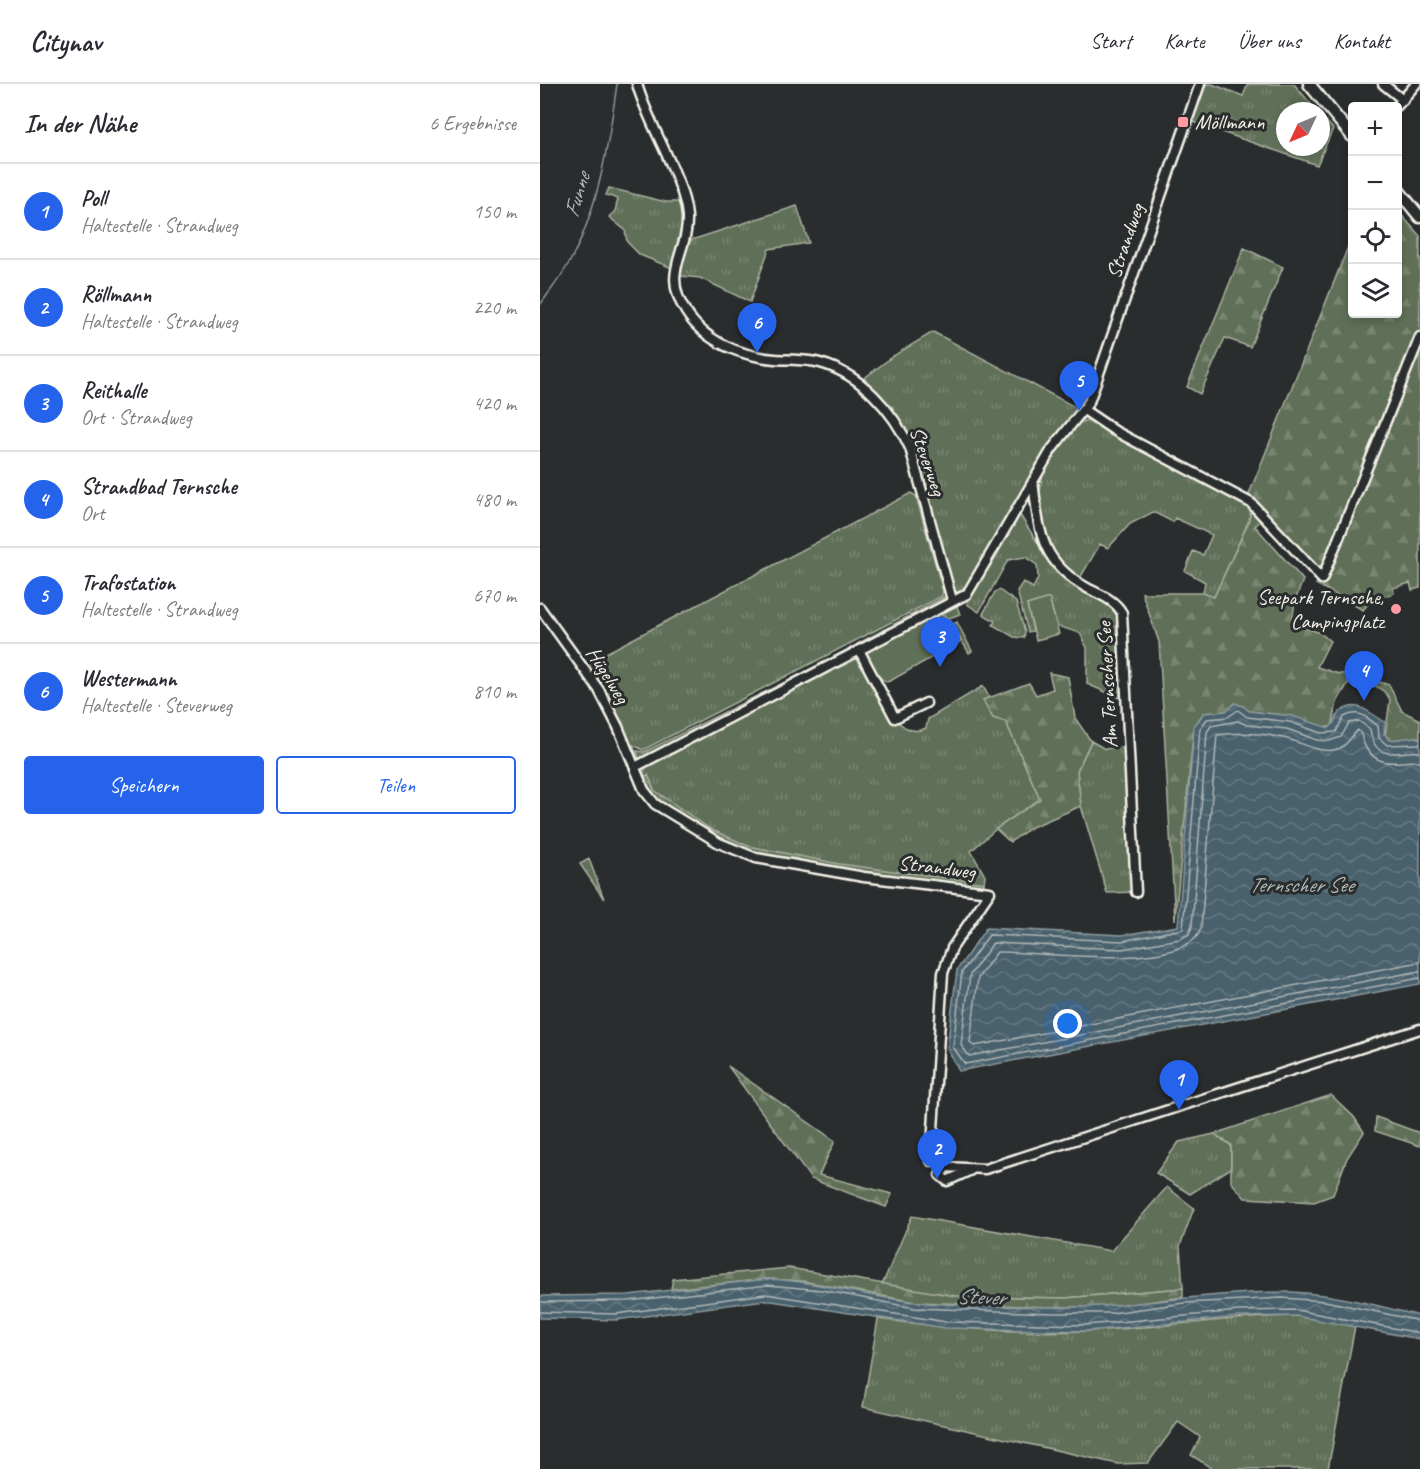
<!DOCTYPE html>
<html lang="de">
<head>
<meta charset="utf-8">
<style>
  :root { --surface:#fff; --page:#f2f2f3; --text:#2b2b33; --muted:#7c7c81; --line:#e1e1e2; --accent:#2563eb }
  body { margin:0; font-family:Caveat,sans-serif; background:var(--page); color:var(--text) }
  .controls { position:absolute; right:18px; top:18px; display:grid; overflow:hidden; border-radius:6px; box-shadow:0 3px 9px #0003 }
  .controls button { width:54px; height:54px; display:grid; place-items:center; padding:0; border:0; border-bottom:2px solid var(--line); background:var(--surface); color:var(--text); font:30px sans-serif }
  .compass { position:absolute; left:736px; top:18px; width:54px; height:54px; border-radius:50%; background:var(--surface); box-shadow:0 3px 9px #0003; rotate:226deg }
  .you { position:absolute; left:528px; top:940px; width:21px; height:21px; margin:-15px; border:4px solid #fff; border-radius:50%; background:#1a73e8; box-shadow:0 0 0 9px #1a73e833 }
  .badge { display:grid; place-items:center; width:39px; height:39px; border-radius:50%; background:var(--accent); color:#fff; font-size:20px; font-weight:700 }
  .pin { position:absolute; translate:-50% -50px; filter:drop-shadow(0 2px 3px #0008) }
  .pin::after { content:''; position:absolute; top:32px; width:21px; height:18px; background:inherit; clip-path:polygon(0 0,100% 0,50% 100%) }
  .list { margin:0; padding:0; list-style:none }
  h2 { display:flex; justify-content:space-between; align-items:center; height:78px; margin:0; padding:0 24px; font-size:26px }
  h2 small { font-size:20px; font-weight:400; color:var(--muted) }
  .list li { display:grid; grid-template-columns:39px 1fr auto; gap:18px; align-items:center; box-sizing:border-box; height:96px; padding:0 24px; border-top:2px solid var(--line) }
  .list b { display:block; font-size:22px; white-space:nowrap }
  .list p { margin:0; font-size:20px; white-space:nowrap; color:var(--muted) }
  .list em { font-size:20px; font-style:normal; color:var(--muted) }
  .actions { display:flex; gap:12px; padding:18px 24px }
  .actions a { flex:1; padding:14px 0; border:2px solid var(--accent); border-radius:6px; text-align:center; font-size:21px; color:var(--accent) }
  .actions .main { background:var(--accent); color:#fff }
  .icon { flex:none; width:33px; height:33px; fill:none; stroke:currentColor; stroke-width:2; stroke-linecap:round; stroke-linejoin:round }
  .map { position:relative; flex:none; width:880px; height:1385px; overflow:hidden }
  header { display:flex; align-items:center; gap:36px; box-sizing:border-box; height:84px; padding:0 30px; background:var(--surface); border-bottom:2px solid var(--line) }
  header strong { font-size:28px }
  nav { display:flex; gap:33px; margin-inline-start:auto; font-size:21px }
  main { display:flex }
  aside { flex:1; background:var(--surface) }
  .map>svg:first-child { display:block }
</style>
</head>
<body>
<header>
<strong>Citynav</strong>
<nav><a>Start</a><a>Karte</a><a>Über uns</a><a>Kontakt</a></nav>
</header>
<main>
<aside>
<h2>In der Nähe<small>6 Ergebnisse</small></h2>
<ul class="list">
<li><span class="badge">1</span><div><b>Poll</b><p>Haltestelle · Strandweg</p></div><em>150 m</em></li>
<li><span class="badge">2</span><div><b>Röllmann</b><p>Haltestelle · Strandweg</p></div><em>220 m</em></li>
<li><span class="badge">3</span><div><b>Reithalle</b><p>Ort · Strandweg</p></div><em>420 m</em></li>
<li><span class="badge">4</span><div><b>Strandbad Ternsche</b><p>Ort</p></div><em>480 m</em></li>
<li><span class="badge">5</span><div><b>Trafostation</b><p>Haltestelle · Strandweg</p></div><em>670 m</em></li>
<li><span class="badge">6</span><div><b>Westermann</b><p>Haltestelle · Steverweg</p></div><em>810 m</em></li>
</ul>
<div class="actions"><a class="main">Speichern</a><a>Teilen</a></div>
</aside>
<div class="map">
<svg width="880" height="1385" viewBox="0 0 880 1385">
  <defs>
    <pattern id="grass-tufts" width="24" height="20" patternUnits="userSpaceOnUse" patternTransform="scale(1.5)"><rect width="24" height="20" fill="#617058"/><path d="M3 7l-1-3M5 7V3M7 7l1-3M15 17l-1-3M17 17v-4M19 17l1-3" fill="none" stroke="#788570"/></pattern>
    <pattern id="forest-firs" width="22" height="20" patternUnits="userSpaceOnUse" patternTransform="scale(1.5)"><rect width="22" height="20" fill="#617058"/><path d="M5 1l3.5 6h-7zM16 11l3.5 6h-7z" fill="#788570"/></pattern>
    <pattern id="park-crowns" width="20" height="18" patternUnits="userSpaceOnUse" patternTransform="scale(1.5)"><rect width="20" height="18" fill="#617058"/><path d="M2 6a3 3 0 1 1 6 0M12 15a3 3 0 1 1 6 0" fill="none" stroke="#788570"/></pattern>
    <pattern id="water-waves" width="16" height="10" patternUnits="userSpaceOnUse" patternTransform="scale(1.5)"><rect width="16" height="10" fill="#49616d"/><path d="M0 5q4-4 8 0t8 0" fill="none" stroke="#647882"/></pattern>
  </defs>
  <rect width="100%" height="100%" fill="#2a2d2e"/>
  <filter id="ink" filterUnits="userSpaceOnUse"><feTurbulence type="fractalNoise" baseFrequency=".0167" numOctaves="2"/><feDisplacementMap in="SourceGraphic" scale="12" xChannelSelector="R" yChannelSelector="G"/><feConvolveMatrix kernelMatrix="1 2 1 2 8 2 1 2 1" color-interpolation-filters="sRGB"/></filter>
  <g filter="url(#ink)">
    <path fill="url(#grass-tufts)" stroke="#aab0a0" stroke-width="1.5" d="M664,0h8l31,12 5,-12h46l23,27h-32v36h36v-32l12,14 -16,36 -127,-44z
      M69,104l57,14h15l2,16 -11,50 -32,-13 -13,-13 -2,-12 -16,-13 6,-6 3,-12 -12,-4z
      M257,122l12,37 -40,6 -19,53 -50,-24 -19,-2 -2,-4 6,-30z
      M393,248l146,77 -57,81 -54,94 -10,8 -7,-3 -39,-143 -50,-66 31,-24z
      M546,336l7,5 3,-5 154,84 1,7 -3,12 -34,74 -11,-4 2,-11 -20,-11 8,-20 10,4 9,-20 -37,-17 -2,4 -20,-10 -23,12 -22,24 -8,-4 -21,36 -21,-15 -16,-30 -3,-34 4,-31 35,-46z
      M371,409l5,3 27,95 -1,5 -299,154 -10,-5 6,15 -5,-2 -51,-93z
      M478,428l39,61 55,30 10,10 2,87 -37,-16v-36l-7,-15 -23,-7 -8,-27 -22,6 6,26 -5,1 -11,-41 6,-9 10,6 5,-10 -1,-13 -12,-8 -17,3 -29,52 -12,-8z
      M459,506l17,12 9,30 -1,6 -10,-1 -21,-12 2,-4 -12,-7 12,-22z
      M416,520l4,10 -11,4 -12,-5z
      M417,538l15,29 -3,2 -17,-28z
      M320,573c12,22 35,87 66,71l2,-9 55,-33 6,11 -5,4 22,21 34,77 -44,30 -25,22 14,25 -1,7c-78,-10 -158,-16 -234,-36 -23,-6 -79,-38 -95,-55 -3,-5 -5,-12 -7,-17l-5,2 3,-13z
      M551,657l14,8 23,-3 7,146 -28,1 -26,-87 -4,-35z
      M49,775l15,40 -24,-35z
      M674,1050l17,11v23l-41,26 -34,-21 23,-31z
      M627,1103l27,21 -14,38 3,42 -118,10 -109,-2 -74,-11 30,-69 199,35z
      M756,1232l59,10 -27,143h-115l-22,-14 9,-18 -22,-15 -30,41 -30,1 -255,-57 15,-88c69,9 140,15 209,12 70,-3 139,-14 209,-15z"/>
    <path fill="url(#forest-firs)" stroke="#aab0a0" stroke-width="1.5" d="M858,127l22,25v352l-8,2 -2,-7 -17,5 1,5 -23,7 -8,10 -47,-26 3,-4 -56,-61 -8,7 48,54 -8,21 -3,22 28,10 10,8 -13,26 22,7 15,-1 -17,29 -5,25h-11l-30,-11 -43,-5 -5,-5 -17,5 -22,2 -10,13 -19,194 -16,-278 -17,-49h61l11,4 34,-74 3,-11 -4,-13 105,-262v77h46z
      M704,164l39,19 -33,80 -25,-9 -25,56 -13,-7z
      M404,513l-3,7 -82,44 -2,-4z
      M314,562l2,3 -63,33 -2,-3z
      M509,589l19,4 7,41 16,23 -14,30 4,35 -49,21 -22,15 -14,-13 44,-30 -34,-77 -13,-4 -10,-18 46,-17 7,12 17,-6z
      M245,598l2,3 -148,75 -2,-9 7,1z
      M108,691l6,15 56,39 38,17 91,18 145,19v4l-137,-16 -88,-16 -28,-9 -76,-45 -12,-24z
      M188,982l107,75 -16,34 73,19 -6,13 -75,-28z
      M791,1011l23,22 10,15 -17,26 -14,37 -19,7 -69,-4 -14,-16v-37l-17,-11z
      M836,1033l44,16v13l-45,-15z
      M249,1184l167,28 109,2 118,-10v9l-71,10h-59l-138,-5 -113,-21 -34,-2 -97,10 2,-10z"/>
    <path fill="url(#park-crowns)" stroke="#aab0a0" stroke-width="1.5" d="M814,589l35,12 13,26 18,9v20l-4,-3 -24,4 -7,-5 5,-36c-7,-15 -25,-19 -40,-17z"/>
    <path fill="#617058" stroke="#aab0a0" stroke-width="1.5" d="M509,514l10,36 -23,6 -9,-35z
      M397,529l12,5 12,23 -71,40 -4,1 -9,-7 -11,-21 2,-5z"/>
    <path fill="url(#water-waves)" stroke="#8d9b9e" stroke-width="1.5" d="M695,619l8,3 6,5 43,5 37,12c7,-4 5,-11 11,-16 19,-15 31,4 45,10l-1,11 5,7 27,-3 4,3v244l-461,87 -12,-23 10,-78 29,-42 136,7 56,-9 16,-200 10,-13 22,-2z
      M228,1195c50,2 98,18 147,23 45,4 91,4 136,5 78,2 153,-15 231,-15 47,0 92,13 138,24v23l-124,-23 -57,1 -152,14 -141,-3 -181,-28 -149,20 -76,-2v-22l88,-1z"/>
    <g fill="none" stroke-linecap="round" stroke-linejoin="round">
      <path stroke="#b0b7b7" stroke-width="1.5" d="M880,660l-33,1 -8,-7 -1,-12c-11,-9 -20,-17 -34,-9l-8,15 -15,1 -31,-11 -43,-5 -9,-7 -10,7 -21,2 -7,10 -17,200 -61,12 -133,-6 -27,37 -9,75 12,17 455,-86
        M880,668c-24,-2 -45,12 -50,-23l-11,-8 -10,2 -8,14 -12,4 -12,-1 -30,-11 -40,-4 -9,-4 -27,5 -4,6 -15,194 -3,8 -9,5 -58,10 -129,-6 -23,32 -9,70 8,11 451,-85
        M880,677c-20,-1 -40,9 -54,-13 -4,-6 -3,-13 -8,-18 -7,6 -10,15 -20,19 -19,6 -37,-8 -55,-11 -22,-5 -45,-6 -66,-3l-16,193c-11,46 -166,23 -204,24l-19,26 -8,65 4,3 446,-84
        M0,1218l88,-1 140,-16 54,5 92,18 139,5h59l72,-10 98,-5 43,3 95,20
        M0,1228l76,2 149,-20 182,28 139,3 153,-14 57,-1 124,23"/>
      <path stroke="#8d9b9e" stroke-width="1.5" d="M0,221c10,-14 21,-28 29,-42 29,-51 40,-122 48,-179"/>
      <g stroke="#f4f1e8" stroke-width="13">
        <path id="minor" d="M97,0c11,41 47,94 50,132 2,36 -27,56 -1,96 19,30 55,44 89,47 15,1 31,0 45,4 41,11 73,48 90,85l42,152
          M843,0l20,16
          M857,22l19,-22
          M544,326l31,21 136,72 71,76 98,-242
          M493,397c6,50 7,82 56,108 12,6 26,11 33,24l14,279
          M0,524l59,82 19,37 26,63 11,14 64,39 37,15 108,19 126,15 -38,56 -9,25 -12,188
          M319,566l36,68 31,-15
          M95,683l332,-173 85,-145 37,-47 111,-318
          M431,1086l-24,11 -7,-6 6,-8 39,2 435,-140"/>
      </g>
      <g stroke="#f4f1e8" stroke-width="15">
        <path id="major" d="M769,0l43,52
          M858,106l22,27"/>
      </g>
      <use href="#minor" stroke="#2a2d2e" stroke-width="8"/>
      <use href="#major" stroke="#2a2d2e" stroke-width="10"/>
    </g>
  </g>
  <g fill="#ff9aa2" stroke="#2a2d2e" stroke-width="2">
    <rect x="637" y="32" width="12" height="12" rx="3"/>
    <circle cx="856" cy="525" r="6"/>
  </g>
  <g text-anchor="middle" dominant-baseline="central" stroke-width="6" stroke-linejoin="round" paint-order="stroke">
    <g font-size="21" fill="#f4f1e8" stroke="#2a2d2e" text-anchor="start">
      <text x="655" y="38">Möllmann</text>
      <text x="844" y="513" text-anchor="end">Seepark Ternsche,<tspan x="844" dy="24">Campingplatz</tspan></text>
    </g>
    <g font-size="21" fill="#f4f1e8" stroke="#2a2d2e">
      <text transform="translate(585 157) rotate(-71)">Strandweg</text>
      <text transform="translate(388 377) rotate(71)">Steverweg</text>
      <text transform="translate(68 591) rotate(58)">Hügelweg</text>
      <text transform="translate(567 601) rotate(-93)">Am Ternscher See</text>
      <text transform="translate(397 783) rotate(7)">Strandweg</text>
    </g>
    <g font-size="22" font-style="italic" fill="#b0b7b7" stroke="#2a2d2e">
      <text transform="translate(37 111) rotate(-74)">Funne</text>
      <text x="761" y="801">Ternscher See</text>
      <text transform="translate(441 1213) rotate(2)">Stever</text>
    </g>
  </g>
</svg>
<div class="controls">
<button>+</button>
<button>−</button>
<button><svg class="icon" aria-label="locate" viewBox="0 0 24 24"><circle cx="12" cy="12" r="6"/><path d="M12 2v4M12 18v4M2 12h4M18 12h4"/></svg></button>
<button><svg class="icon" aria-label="layers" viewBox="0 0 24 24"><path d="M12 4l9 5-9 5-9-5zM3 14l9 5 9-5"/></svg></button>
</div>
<svg class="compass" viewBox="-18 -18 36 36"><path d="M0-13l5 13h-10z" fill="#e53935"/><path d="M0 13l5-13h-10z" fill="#7c7c81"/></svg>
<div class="you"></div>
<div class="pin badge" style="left:639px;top:1026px">1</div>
<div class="pin badge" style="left:397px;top:1095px">2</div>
<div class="pin badge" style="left:400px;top:583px">3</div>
<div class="pin badge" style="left:824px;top:617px">4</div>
<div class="pin badge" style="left:539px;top:327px">5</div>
<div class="pin badge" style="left:217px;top:269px">6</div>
</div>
</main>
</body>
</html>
